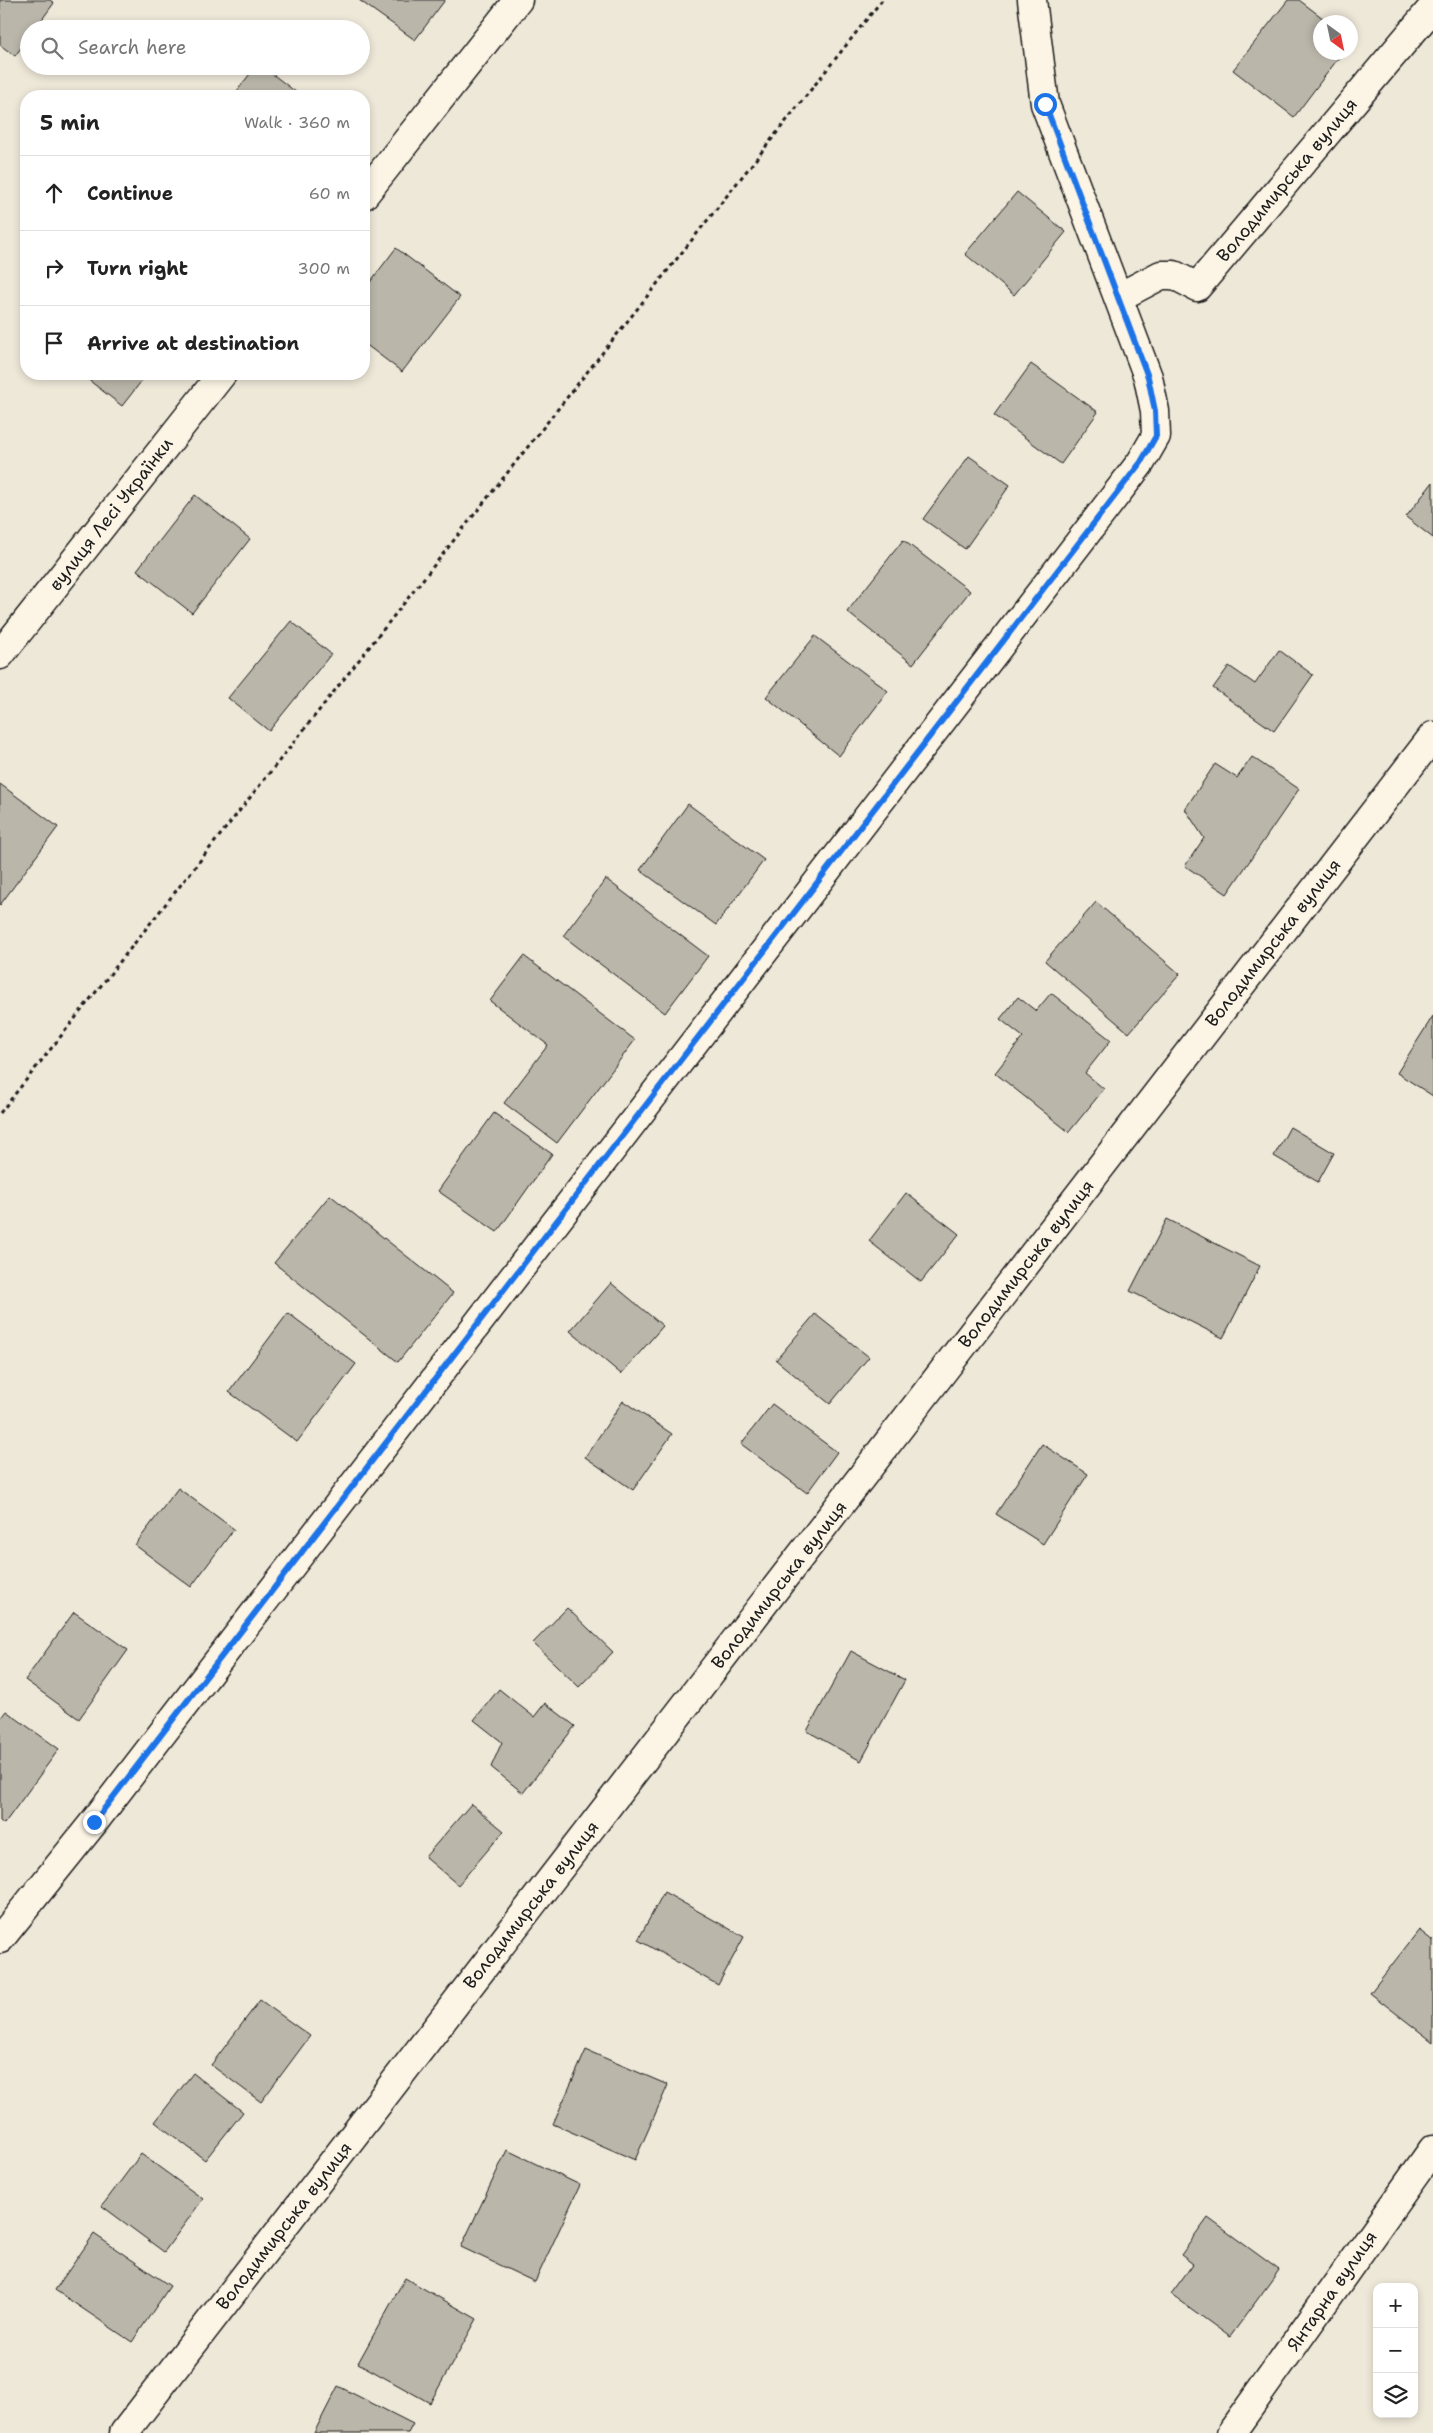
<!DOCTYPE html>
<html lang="en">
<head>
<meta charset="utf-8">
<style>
  :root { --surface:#fff; --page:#f2f2f2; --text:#222; --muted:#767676; --line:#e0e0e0 }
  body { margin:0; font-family:"Shantell Sans",sans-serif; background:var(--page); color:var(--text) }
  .controls { position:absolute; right:15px; bottom:15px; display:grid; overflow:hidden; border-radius:10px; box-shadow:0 2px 8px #0003 }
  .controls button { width:45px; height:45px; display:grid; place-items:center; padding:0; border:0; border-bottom:1px solid var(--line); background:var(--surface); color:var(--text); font:25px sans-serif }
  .compass { position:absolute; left:1313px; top:15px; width:45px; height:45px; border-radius:50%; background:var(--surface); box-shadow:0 2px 8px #0003; rotate:147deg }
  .stop { position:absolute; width:15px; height:15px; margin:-11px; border:4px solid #1a73e8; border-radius:50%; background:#fff }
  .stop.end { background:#1a73e8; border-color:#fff; box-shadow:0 1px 5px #0008 }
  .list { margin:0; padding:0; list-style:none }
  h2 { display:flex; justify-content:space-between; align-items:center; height:65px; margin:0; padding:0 20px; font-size:21px }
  h2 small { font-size:16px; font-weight:400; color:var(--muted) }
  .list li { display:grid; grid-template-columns:32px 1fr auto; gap:15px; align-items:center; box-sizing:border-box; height:75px; padding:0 20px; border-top:1px solid var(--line) }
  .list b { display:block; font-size:19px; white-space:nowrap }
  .list em { font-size:16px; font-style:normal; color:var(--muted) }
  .icon { flex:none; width:28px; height:28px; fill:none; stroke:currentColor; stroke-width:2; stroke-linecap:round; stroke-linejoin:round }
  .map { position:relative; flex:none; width:1433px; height:2433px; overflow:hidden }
  .search { position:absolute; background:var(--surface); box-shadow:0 2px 8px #0003; left:20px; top:20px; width:350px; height:55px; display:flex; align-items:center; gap:12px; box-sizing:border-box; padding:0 18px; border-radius:28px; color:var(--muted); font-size:19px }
  .panel { position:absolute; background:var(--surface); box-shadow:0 2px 8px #0003; left:20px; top:90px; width:350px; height:290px; border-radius:20px }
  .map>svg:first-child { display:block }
</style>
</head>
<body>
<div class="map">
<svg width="1433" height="2433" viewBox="0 0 1433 2433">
  <rect width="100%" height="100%" fill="#eee8d9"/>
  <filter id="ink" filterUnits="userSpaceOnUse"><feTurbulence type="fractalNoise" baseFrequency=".02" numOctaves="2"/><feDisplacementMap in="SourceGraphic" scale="10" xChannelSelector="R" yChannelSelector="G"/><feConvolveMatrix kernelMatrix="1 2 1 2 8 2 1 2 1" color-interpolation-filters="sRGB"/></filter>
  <g filter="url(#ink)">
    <path fill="#bab6aa" stroke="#1c1c1c" d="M0,0h50l4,3 -19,26h-6v8l-14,19 -15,-11z
      M359,0h86l-30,40z
      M1288,0h11l29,22h-8v30h23l-49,65 -61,-47z
      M256,66h6l39,30h-68z
      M1017,192l49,40 -52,63 -49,-41z
      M396,248l64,49 -58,75 -38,-29v-53z
      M1031,364l67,48 -37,52 -67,-49z
      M81,374h66l-25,32z
      M969,456l41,29 -45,64 -42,-30z
      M1433,482v56l-27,-21z
      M195,495l55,44 -58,74 -55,-43z
      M903,540l67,51 -57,73 -66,-52z
      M291,621l40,33 -62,77 -41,-33z
      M815,636l73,55 -49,65 -73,-59z
      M1279,650l34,25 -39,56 -61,-43 16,-22 26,18z
      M1252,757l47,32 -72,105 -42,-28 19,-28 -19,-29 30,-45 22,14z
      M0,784l58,43 -58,78z
      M688,804l76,56 -48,65 -76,-55z
      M606,879l102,77 -43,57 -102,-77z
      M1096,902l84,72 -51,59 -84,-72z
      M524,956l111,84 -78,103 -53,-40 44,-58 -58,-44z
      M1051,993l60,47 -26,33 19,16 -35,43 -74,-59 28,-36 -23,-18 18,-22 18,14z
      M1433,1016v80l-36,-23z
      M494,1113l58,41 -55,78 -59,-41z
      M1290,1127l44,26 -16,29 -44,-26z
      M906,1193l53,41 -38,48 -52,-41z
      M330,1195l123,98 -55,69 -124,-99z
      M1167,1219l93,47 -37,72 -93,-47z
      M611,1283l52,43 -42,48 -51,-43z
      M288,1313l68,51 -59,78 -68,-50z
      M815,1314l54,43 -39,47 -54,-44z
      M623,1401l49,33 -39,56 -48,-33z
      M772,1404l65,48 -30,41 -66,-49z
      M1042,1444l46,30 -45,70 -47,-30z
      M178,1488l56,41 -43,58 -56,-42z
      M567,1608l46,44 -34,35 -46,-44z
      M74,1612l54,38 -49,69 -54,-39z
      M851,1651l54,29 -44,81 -54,-30z
      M499,1689l35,28 11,-14 30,23 -52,67 -32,-26 11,-25 -28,-22z
      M6,1711l53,38 -55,75 -4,-3v-102z
      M471,1804l33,27 -46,54 -33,-28z
      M664,1892l80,45 -26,48 -80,-45z
      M1419,1930l14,11v101l-63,-49z
      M260,2000l50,36 -49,66 -50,-37z
      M586,2050l82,35 -33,75 -82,-36z
      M193,2073l50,39 -38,48 -50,-38z
      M507,2150l73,35 -45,97 -74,-35z
      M141,2154l62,45 -39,53 -62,-46z
      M1208,2218l71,52 -49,67 -59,-43 22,-30 -12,-9z
      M94,2234l76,52 -38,56 -77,-52z
      M405,2278l72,41 -47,84 -72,-40z
      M338,2386l75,38 -5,9h-94z"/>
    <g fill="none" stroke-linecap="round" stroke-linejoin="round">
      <g stroke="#1c1c1c" stroke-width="31">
        <path id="minor" d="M364,195l154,-195
          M1119,297l42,-22h13l23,12 236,-280
          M0,655l222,-281
          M0,1939l94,-117 1047,-1360 15,-26 -1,-25 -7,-34 -103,-273 -13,-104
          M124,2433l1309,-1697
          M1231,2433l202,-284"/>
      </g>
      <path stroke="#1c1c1c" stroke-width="3" stroke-dasharray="4 4" stroke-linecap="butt" d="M0,1113l882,-1113"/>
      <use href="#minor" stroke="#fcf5e5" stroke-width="28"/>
    </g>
  </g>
  <g fill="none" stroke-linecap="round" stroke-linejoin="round" filter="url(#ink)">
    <path stroke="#1a73e8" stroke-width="6" d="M94,1822l1047,-1360 15,-26 -1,-25 -7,-34 -103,-273"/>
  </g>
  <g text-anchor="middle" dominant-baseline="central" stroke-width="4.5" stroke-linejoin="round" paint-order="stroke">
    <g font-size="18" fill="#1c1c1c" stroke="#fcf5e5">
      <text transform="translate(1287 180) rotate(-50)">Володимирська вулиця</text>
      <text transform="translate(111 514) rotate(-52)">вулиця Лесі Українки</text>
      <text transform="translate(1273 943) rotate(-52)">Володимирська вулиця</text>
      <text transform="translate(1026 1264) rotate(-52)">Володимирська вулиця</text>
      <text transform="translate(779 1585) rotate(-52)">Володимирська вулиця</text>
      <text transform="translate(531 1905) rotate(-52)">Володимирська вулиця</text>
      <text transform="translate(284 2226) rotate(-52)">Володимирська вулиця</text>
      <text transform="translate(1332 2291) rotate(-55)">Янтарна вулиця</text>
    </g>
  </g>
</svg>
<div class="controls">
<button>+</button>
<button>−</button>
<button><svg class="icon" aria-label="layers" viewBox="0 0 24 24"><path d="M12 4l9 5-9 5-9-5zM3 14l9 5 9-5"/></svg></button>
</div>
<svg class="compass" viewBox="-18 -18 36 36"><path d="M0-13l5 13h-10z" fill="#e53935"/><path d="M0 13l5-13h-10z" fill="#767676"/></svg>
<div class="stop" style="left:1045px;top:104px"></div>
<div class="stop end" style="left:94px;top:1822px"></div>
<div class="search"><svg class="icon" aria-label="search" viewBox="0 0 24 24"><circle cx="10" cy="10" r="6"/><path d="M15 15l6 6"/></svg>Search here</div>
<section class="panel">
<h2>5 min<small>Walk · 360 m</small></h2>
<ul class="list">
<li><svg class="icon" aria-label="ahead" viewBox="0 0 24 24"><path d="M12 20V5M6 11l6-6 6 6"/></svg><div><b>Continue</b></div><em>60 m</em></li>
<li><svg class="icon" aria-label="right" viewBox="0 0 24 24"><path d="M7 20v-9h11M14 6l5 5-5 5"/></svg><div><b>Turn right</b></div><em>300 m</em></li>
<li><svg class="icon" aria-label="arrive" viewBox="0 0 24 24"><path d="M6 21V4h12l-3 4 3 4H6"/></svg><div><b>Arrive at destination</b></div></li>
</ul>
</section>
</div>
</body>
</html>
